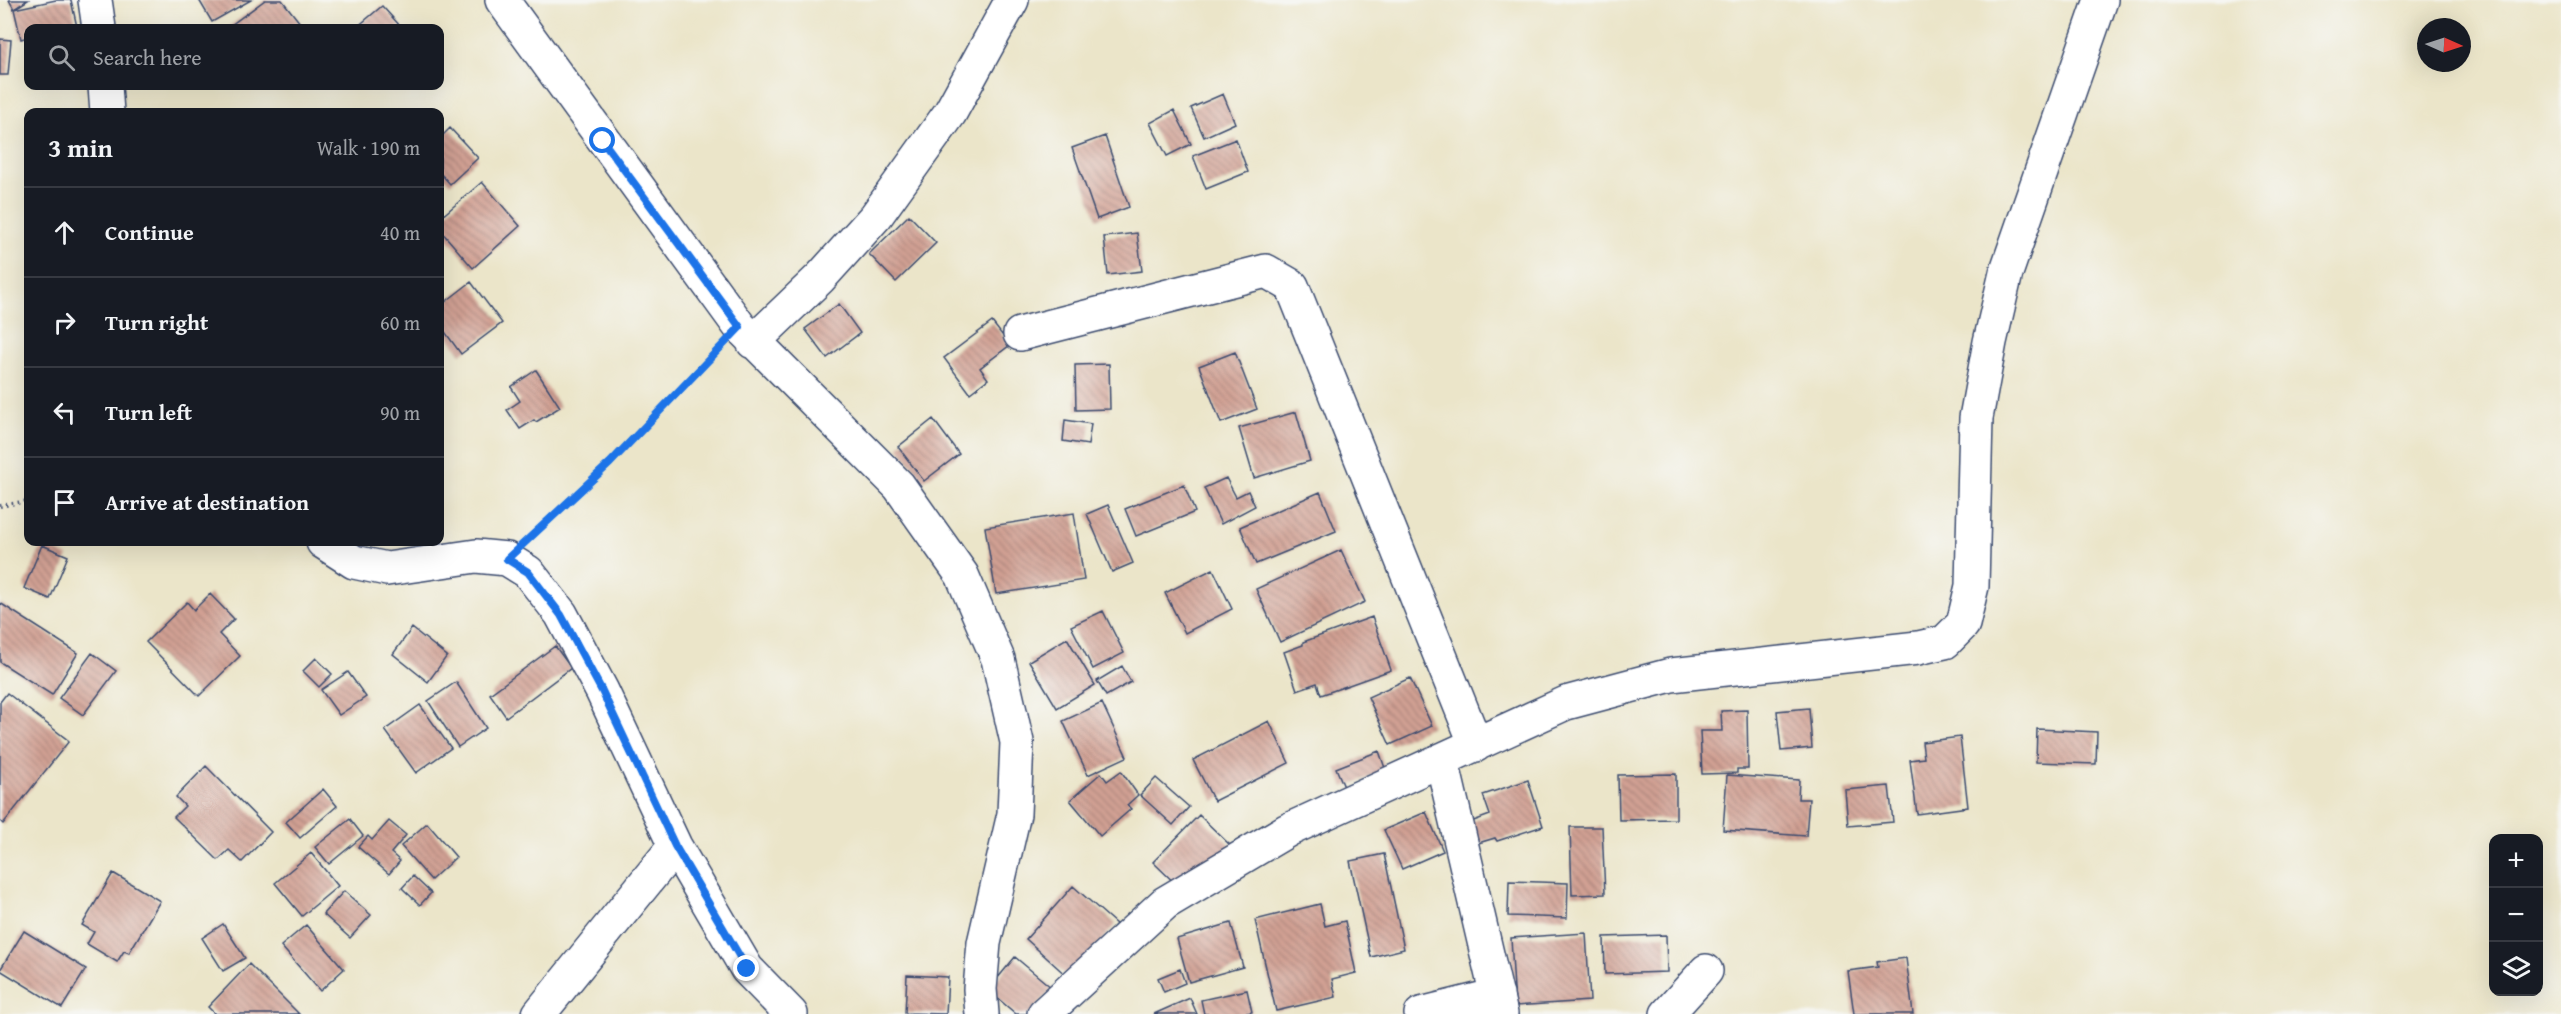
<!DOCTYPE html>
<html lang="en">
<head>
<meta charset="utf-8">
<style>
  :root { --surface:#171b24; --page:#20242c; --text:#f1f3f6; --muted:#9ea1a6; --line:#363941 }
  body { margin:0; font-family:"Gentium Book Plus",serif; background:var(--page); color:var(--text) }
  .controls { position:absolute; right:18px; bottom:18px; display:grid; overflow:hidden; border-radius:12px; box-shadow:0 6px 24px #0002 }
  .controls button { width:54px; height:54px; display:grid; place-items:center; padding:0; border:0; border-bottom:2px solid var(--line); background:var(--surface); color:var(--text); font:30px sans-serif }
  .compass { position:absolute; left:2417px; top:18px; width:54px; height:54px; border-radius:50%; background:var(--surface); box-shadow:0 6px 24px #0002; rotate:93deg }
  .stop { position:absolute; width:18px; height:18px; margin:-14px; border:4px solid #1a73e8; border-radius:50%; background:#fff }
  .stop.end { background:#1a73e8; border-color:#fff; box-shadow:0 2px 6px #0008 }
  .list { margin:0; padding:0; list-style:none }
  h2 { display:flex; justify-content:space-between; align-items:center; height:78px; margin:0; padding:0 24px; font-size:26px }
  h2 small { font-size:20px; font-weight:400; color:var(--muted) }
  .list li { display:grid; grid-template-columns:39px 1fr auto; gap:18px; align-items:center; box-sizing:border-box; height:90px; padding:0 24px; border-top:2px solid var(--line) }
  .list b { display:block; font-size:22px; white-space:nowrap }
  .list em { font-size:20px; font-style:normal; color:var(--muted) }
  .icon { flex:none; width:33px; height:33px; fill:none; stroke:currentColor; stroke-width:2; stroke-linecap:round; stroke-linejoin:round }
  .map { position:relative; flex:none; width:2561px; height:1014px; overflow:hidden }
  .search { position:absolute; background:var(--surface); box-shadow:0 6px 24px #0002; left:24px; top:24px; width:420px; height:66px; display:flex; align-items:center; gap:15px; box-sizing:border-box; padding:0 21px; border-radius:12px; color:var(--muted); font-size:22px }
  .panel { position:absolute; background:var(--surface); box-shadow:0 6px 24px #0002; left:24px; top:108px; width:420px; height:438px; border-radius:12px }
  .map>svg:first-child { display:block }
</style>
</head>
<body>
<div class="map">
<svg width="2561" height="1014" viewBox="0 0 2561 1014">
  <defs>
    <pattern id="building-back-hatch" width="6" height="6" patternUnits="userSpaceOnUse" patternTransform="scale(1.5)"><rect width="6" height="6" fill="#d1a093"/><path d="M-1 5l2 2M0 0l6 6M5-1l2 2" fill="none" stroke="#a9837b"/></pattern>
  </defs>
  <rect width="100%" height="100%" fill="#f6f6f2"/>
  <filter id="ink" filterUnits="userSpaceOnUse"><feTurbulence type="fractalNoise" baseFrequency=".0167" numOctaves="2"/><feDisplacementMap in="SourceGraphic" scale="12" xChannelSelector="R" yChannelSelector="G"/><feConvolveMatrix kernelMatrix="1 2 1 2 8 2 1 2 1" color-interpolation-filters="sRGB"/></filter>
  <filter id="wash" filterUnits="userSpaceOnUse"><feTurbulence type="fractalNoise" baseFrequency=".008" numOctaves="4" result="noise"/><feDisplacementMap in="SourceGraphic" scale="24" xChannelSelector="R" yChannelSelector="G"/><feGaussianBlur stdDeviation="1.35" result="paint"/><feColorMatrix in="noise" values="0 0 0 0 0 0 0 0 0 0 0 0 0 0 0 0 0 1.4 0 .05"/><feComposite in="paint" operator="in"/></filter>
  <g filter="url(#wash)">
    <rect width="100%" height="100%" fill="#ebe5c9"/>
    <g id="blocks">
      <path fill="url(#building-back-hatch)" d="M9,0h19l-14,9 42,-9h15l6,27 -49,1v9l-7,2 -7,-30z
        M199,0h52l-39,22z
        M265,0h17l22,28h-77z
        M382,6l20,22h-46z
        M0,39l11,1 -3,35h-8z
        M1223,94l12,29 -31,14 -13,-29z
        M1174,110l17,34 -24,12 -17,-33z
        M450,128l28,30 -28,26 -10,-11v-35z
        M1105,136l24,71 -32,12 -25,-71z
        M1236,139l12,33 -42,17 -13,-33z
        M482,182l38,44 -47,42 -33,-38v-12z
        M909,215l27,28 -40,39 -27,-28z
        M1137,233l5,38 -34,4 -4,-38z
        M471,282l31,41 -41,31 -21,-29v-19z
        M839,304l21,29 -33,25 -22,-29z
        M992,322l18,23 -30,23 8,11 -18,14 -26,-35z
        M1235,352l22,57 -36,14 -22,-57z
        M1109,364l1,45 -34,1 -1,-45z
        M536,370l24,37 -24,15 -2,-2 -14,9 -13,-19 13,-9 -9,-14z
        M1296,412l14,49 -56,17 -15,-50z
        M933,419l26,35 -35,27 -26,-34z
        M1065,420l26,4 -3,21 -25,-4z
        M1226,478l10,19 12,-6 7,15 -34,18 -17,-36z
        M1184,485l11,27 -59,24 -11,-27z
        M1320,492l16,39 -80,33 -16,-37z
        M1108,505l25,58 -21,9 -25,-58z
        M1074,513l10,67 -88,14 -11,-67z
        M42,545l26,11 -18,43 -26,-11z
        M1341,550l24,52 -85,40 -24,-53z
        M1213,569l19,40 -47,24 -20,-40z
        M210,594l24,25 -15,15 21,22 -41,40 -53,-54 41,-40 7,8z
        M0,603l78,50 -26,42 -52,-33z
        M1103,611l21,42 -31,16 -22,-43z
        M1372,617l19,53 -70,25 -4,-12 -20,7 -13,-38 19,-7v-3z
        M412,628l35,28 -19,26 -35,-28z
        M1067,638l28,47 -38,23 -28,-47z
        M555,646l16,22 -65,49 -16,-23z
        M92,653l24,18 -33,44 -24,-17z
        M316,658l16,16 -13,13 -16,-16z
        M1122,666l9,16 -25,14 -9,-15z
        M348,672l18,25 -27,18 -18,-25z
        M1410,678l22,48 -42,19 -22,-48z
        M456,682l30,46 -28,19 -30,-46z
        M7,693l62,48 -66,83 -3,-3v-119z
        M1102,703l25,54 -39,18 -25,-54z
        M420,705l31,43 -35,25 -31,-43z
        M1809,708l3,40 -31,3 -4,-40z
        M1747,710l1,59h-11v4l-35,1 -2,-43h22l-1,-20z
        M1269,721l20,42 -75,38 -21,-41z
        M2037,729l60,3 -1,32 -60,-2z
        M1960,737l8,70 -51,7 -7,-54 14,-2 -2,-16z
        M1379,751l7,20 -42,16 -8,-19z
        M206,766l65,66 -29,30 -13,-12 -11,10 -44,-43 11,-11 -9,-9z
        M1121,771l17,24 -11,10 4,4 -31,27 -30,-36 31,-27 6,8z
        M1676,774v45l-57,1 -1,-45z
        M1727,775l72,5 -1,19h11l-3,37 -83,-6z
        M1156,778l33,29 -16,18 -33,-30z
        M1528,780l15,46 -46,15 -2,-3 -20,6 -7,-21 22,-8 -7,-20z
        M1889,786l4,36 -45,4 -3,-36z
        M323,789l14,17 -37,32 -14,-16z
        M1426,812l17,39 -41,18 -18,-39z
        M1199,815l33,32 -46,47 -33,-32z
        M350,819l13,17 -34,28 -14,-17z
        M389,821l17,14 -15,18 9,8 -11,13 -31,-27 10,-11 4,4z
        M427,823l29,34 -25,23 -30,-34z
        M1570,827h32l3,67 -33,1z
        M311,853l27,33 -36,30 -27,-33z
        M1384,854l20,95 -33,8 -21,-96z
        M113,873l47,28 -31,52 -5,-2 -7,11 -30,-18 7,-12 -12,-7z
        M413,876l18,17 -11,12 -18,-17z
        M1509,881l59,2 -1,35 -59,-2z
        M1073,886l43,38 -47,54 -43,-39z
        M344,891l27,24 -21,23 -27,-24z
        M1320,904l5,22 20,-5 11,52 -24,6 4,18 -60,14 -21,-91z
        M1231,923l12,44 -54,15 -12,-43z
        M223,924l22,34 -22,13 -21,-33z
        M306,925l38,44 -24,22 -39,-45z
        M24,931l62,38 -24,39 -62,-38z
        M1586,933l4,68 -75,5 -4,-68z
        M1666,935l1,37 -62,2 -1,-37z
        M1015,957l37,31 -21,26h-15l-28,-24z
        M1906,958l7,56h-59l-6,-43 30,-4 -1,-5z
        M249,964l50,50h-84l-7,-7z
        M1180,969l5,14 -21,9 -6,-14z
        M907,975l41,2 -2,37 -41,-1z
        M1247,990l5,22 -10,2h-38l-3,-14z
        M1190,998l7,16h-43z"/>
    </g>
  </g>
  <g filter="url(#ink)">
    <use href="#blocks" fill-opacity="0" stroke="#3a4a6e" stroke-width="1.5"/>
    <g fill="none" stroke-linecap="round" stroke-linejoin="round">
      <g stroke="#3a4a6e" stroke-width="36">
        <path id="street" d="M95,0l4,28
          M502,0l238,327 159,159 63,89 36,84 19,83 -3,72 -30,129 -4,46 2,25
          M105,86l2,26
          M1020,334l246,-63 26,15 184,459
          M753,342l67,-64 56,-62 74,-103 62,-113
          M323,542l31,20 33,7 89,-13 31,3 21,13 33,42 41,77 73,155 72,123 44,45
          M1442,761l59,253
          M539,1014l136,-168
          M1044,1014l121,-111 123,-73 278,-127 105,-28 247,-27 27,-6 18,-18 9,-38 4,-168 14,-76 16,-69 95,-273
          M1421,1014l76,-19
          M1667,1014l39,-43"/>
      </g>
      <path stroke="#3a4a6e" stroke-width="4" stroke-dasharray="1.5 4.5" stroke-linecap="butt" d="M0,506l28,-5
        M533,534l77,-71 105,-110"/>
      <use href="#street" stroke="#fff" stroke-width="33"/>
    </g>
  </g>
  <g fill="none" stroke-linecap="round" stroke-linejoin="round" filter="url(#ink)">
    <path stroke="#1a73e8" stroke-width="8" d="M603,141l137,186 -130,136 -103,96 21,13 33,43 41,76 73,155 72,123"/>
  </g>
</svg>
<div class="controls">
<button>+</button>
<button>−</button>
<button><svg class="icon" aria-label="layers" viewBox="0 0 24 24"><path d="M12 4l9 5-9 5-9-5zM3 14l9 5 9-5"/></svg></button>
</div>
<svg class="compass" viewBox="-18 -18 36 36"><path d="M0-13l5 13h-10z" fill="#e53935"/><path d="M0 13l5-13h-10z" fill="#9ea1a6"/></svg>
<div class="stop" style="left:603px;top:141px"></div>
<div class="stop end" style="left:747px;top:969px"></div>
<div class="search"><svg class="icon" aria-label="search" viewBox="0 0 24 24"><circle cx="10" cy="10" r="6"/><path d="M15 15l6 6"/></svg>Search here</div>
<section class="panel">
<h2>3 min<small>Walk · 190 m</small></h2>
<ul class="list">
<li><svg class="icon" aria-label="ahead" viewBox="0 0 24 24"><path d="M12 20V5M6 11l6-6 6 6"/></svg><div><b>Continue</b></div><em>40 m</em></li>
<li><svg class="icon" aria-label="right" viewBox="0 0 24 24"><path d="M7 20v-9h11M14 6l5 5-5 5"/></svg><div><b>Turn right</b></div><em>60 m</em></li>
<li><svg class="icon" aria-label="left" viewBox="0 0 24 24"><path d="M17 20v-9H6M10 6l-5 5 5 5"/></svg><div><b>Turn left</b></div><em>90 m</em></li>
<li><svg class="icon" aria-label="arrive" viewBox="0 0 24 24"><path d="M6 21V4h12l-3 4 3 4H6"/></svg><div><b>Arrive at destination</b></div></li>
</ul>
</section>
</div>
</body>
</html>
